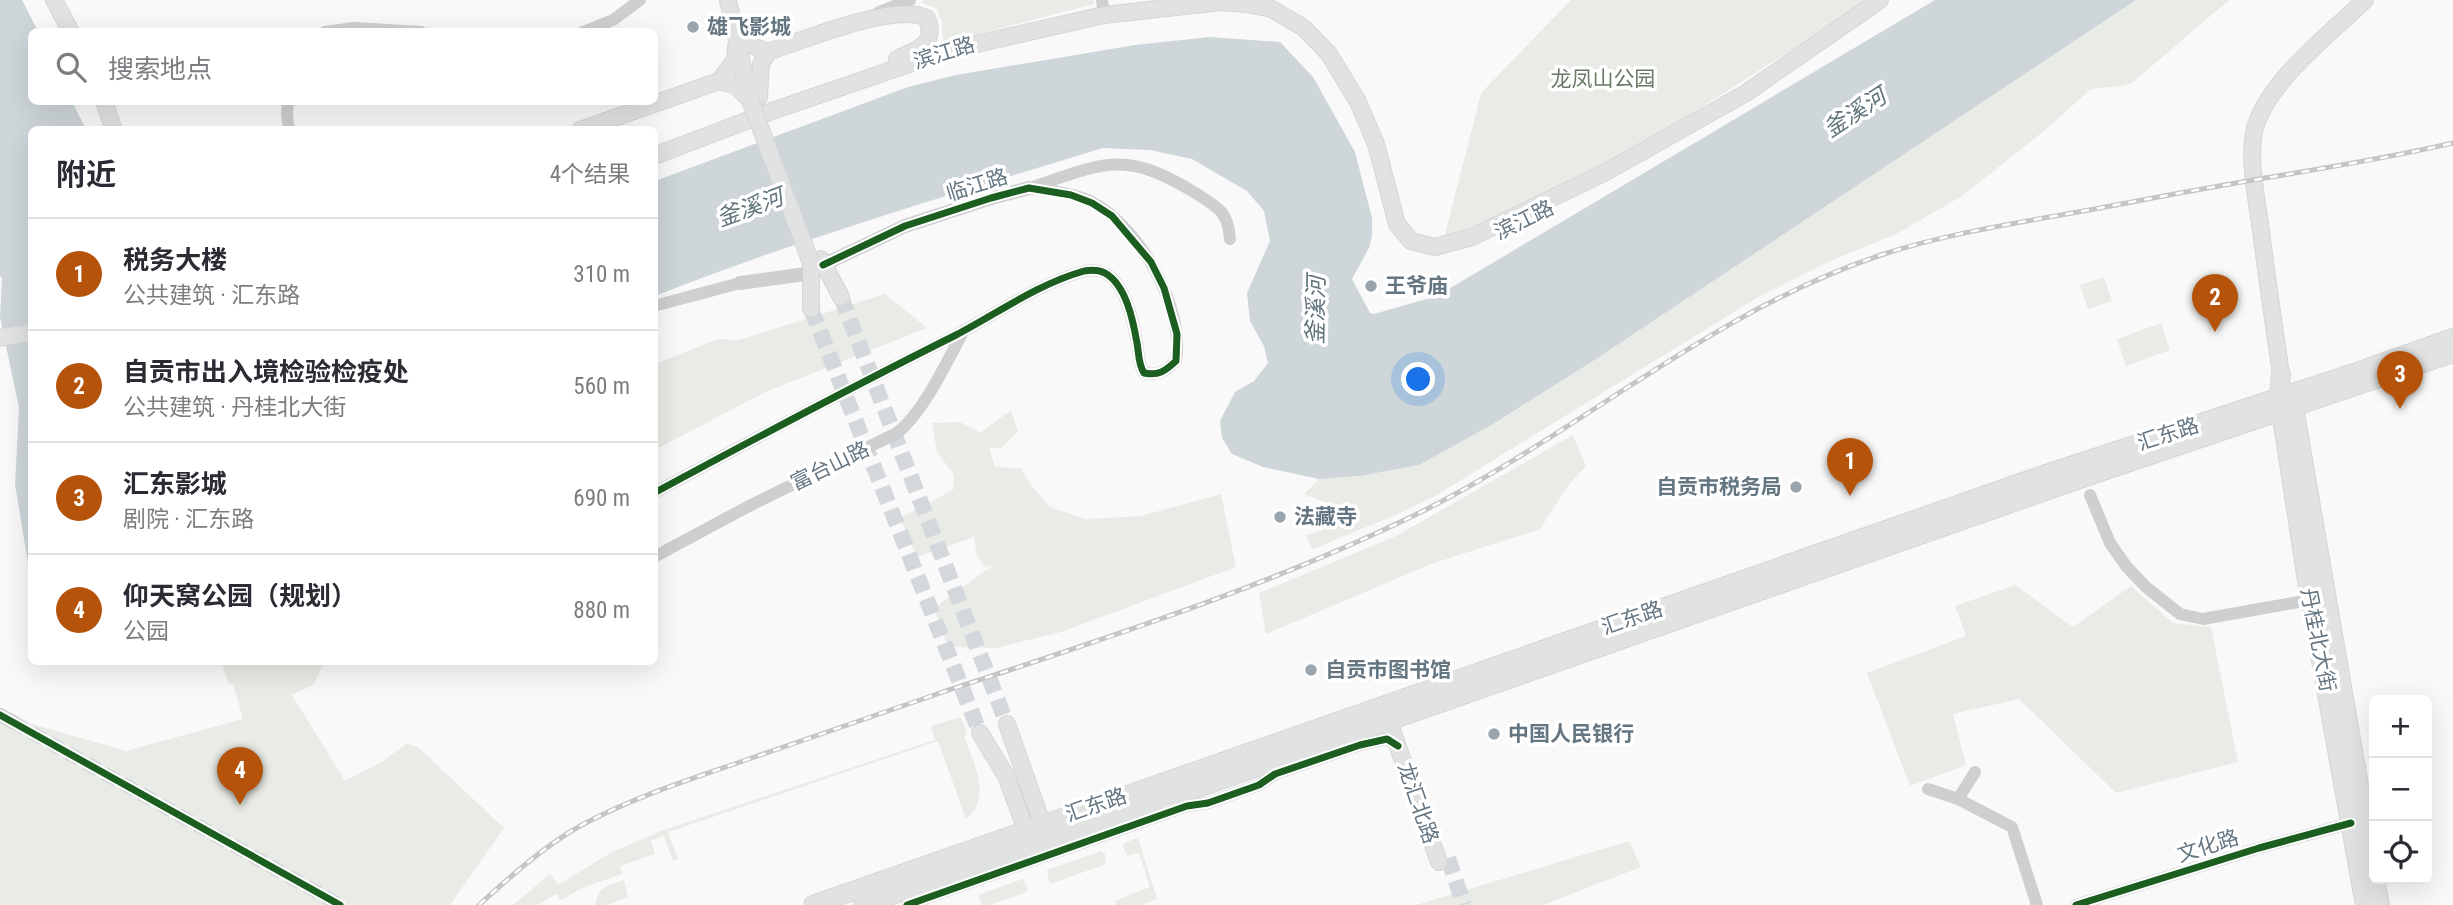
<!DOCTYPE html>
<html lang="zh">
<head>
<meta charset="utf-8">
<style>
  :root { --surface:#fff; --page:#f7f7f7; --text:#2b2b33; --muted:#7c7c81; --line:#e1e1e2; --accent:#b45309 }
  body { margin:0; font-family:"Roboto Condensed","Noto Sans SC",sans-serif; background:var(--page); color:var(--text) }
  .controls { position:absolute; right:21px; bottom:21px; display:grid; overflow:hidden; border-radius:10px; box-shadow:0 7px 28px #0002 }
  .controls button { width:63px; height:63px; display:grid; place-items:center; padding:0; border:0; border-bottom:2px solid var(--line); background:var(--surface); color:var(--text); font:35px sans-serif }
  .you { position:absolute; left:1419px; top:380px; width:24px; height:24px; margin:-18px; border:5px solid #fff; border-radius:50%; background:#1a73e8; box-shadow:0 0 0 10px #1a73e833 }
  .badge { display:grid; place-items:center; width:46px; height:46px; border-radius:50%; background:var(--accent); color:#fff; font-size:23px; font-weight:700 }
  .pin { position:absolute; translate:-50% -58px; filter:drop-shadow(0 2px 4px #0008) }
  .pin::after { content:''; position:absolute; top:37px; width:24px; height:21px; background:inherit; clip-path:polygon(0 0,100% 0,50% 100%) }
  .list { margin:0; padding:0; list-style:none }
  h2 { display:flex; justify-content:space-between; align-items:center; height:91px; margin:0; padding:0 28px; font-size:30px }
  h2 small { font-size:23px; font-weight:400; color:var(--muted) }
  .list li { display:grid; grid-template-columns:46px 1fr auto; gap:21px; align-items:center; box-sizing:border-box; height:112px; padding:0 28px; border-top:2px solid var(--line) }
  .list b { display:block; font-size:26px; white-space:nowrap }
  .list p { margin:0; font-size:23px; white-space:nowrap; color:var(--muted) }
  .list em { font-size:23px; font-style:normal; color:var(--muted) }
  .icon { flex:none; width:38px; height:38px; fill:none; stroke:currentColor; stroke-width:2; stroke-linecap:round; stroke-linejoin:round }
  .map { position:relative; flex:none; width:2453px; height:905px; overflow:hidden }
  .search { position:absolute; background:var(--surface); box-shadow:0 7px 28px #0002; left:28px; top:28px; width:630px; height:77px; display:flex; align-items:center; gap:18px; box-sizing:border-box; padding:0 24px; border-radius:10px; color:var(--muted); font-size:26px }
  .panel { position:absolute; background:var(--surface); box-shadow:0 7px 28px #0002; left:28px; top:126px; width:630px; height:539px; border-radius:10px }
  .map>svg:first-child { display:block }
</style>
</head>
<body>
<div class="map">
<svg width="2453" height="905" viewBox="0 0 2453 905">
  <rect width="100%" height="100%" fill="#f9f9f9"/>
  <path fill="#e8ebe6" d="M925,0h168l1,4 -151,39 -1,-21 -5,-13 -17,-7z
    M1571,0h299l-264,168 -162,71 37,-146z
    M2136,0h93l-97,83c-14,6 -28,2 -42,7l-45,40 -83,66 -64,37 -72,30 -66,33 -325,200 -37,18 -85,35 -8,-14 19,-5 8,-25 -28,-11 15,-15 41,-3 59,-11 74,-41 100,-63z
    M2104,277l8,24 -24,8 -8,-24z
    M885,294l42,34 -162,64 -110,58v-86l63,-25 21,1z
    M2161,323l9,27 -44,16 -9,-27z
    M1011,410l7,22 -17,16h-12l6,19 26,1 10,17 19,22 36,12 55,-3 80,-22 15,73 -175,65 -65,16 -48,-1 -14,-39 61,-44 -9,3 -9,-10 -3,-20 -57,20 -17,-39 53,-28 1,-15 -17,-23 -5,-29 28,-1 20,11z
    M1573,435l13,31 -16,17 -30,46 -109,35 -165,70 -7,-41 137,-57z
    M2015,585l58,42 58,-41 42,37 38,4 27,135 -122,31 -97,-94 -66,15 13,51 -56,21 -43,-113 99,-37 -11,-30z
    M221,662h103l-10,22 -22,11 53,86 37,-19 25,-19 12,5 85,80 -54,77h-450v-190l126,36 117,-32 -10,-35h-4z
    M961,717l6,17 -3,2c9,26 29,62 2,83l-28,-78 -270,91 10,27 -5,2 -9,-25 -13,4 4,14 -35,12 2,8 -40,14 -21,12 -5,-6 -19,11h-24l37,-31 8,11 54,-33 49,-21 274,-91 -4,-14z
    M1138,838l19,61 -15,6h-26l-1,-4 4,-2 31,-12 -11,-34 -12,3 -4,-10 1,-3z
    M1629,841l12,26 -98,38h-127z
    M1101,851l4,3 1,10 -53,19 -4,-1 -2,-12z
    M1023,879l5,9 -1,4 -37,13h-8l-4,-10z
    M624,880l4,17 -21,8h-11c0,-17 14,-21 28,-25z"/>
  <path fill="#ced6d9" d="M0,0h22l16,31 -6,1v70h40l14,27 -54,1 -1,452 -16,-98 4,-76 -19,-91 2,-39 -2,-2z
    M1935,0h201l-543,361 -100,63 -74,41 -59,11 -41,3 -56,-12 -31,-13 -10,-16 -2,-17 15,-29 19,-11 14,-18 -4,-17 -14,-25 -3,-28 23,-52 -6,-30 -17,-20 -55,-32 -42,-9 -47,-2c-150,46 -302,90 -448,148v-115l253,-94 48,-12 179,-30 75,-8 70,5 33,35 42,75 17,66v17l-3,13 -17,31 18,34 4,1 63,-18z"/>
  <g fill="none" stroke-linecap="round" stroke-linejoin="round">
    <path stroke="#d4d8dc" stroke-width="14" stroke-dasharray="14 7" stroke-linecap="butt" d="M13,722l327,183"/>
    <path stroke="#d4d8dc" stroke-width="16" stroke-dasharray="16 8" stroke-linecap="butt" d="M841,297l166,427
      M811,309l169,424
      M1448,858l16,47"/>
    <g stroke="#d5d6d7" stroke-width="18">
      <path id="secondary" d="M54,0l17,32
        M728,0l22,100
        M743,34l10,12 15,6 -7,12 -2,33
        M736,47l-1,13 -16,21 16,4 13,13
        M768,52c35,-12 127,-50 159,-34 10,28 -10,31 -30,41
        M104,102l10,28
        M580,130l139,-49
        M654,156l121,-46 175,-60 154,-35 117,-13 26,2 25,5 32,19 25,26 29,48 18,42 21,80 14,17 24,6 37,-10 134,-65 140,-79 134,-93
        M821,259l20,38
        M811,309v-46
        M0,338l32,-6
        M2281,374c-7,-48 -14,-95 -20,-143 -4,-32 -16,-82 -3,-112 19,-45 72,-85 107,-119
        M1385,710l54,152
        M1007,724l40,113
        M980,733l26,43 24,65"/>
    </g>
    <g stroke="#d5d6d7" stroke-width="20">
      <path id="primary" d="M2281,374l-2,23 2,14 29,189 55,305
        M2292,396l82,477
        M2375,879l5,26
        M813,905l1233,-431 311,-102 96,-34
        M863,905l1228,-430 362,-122"/>
    </g>
    <path stroke="#cecfd0" stroke-width="12" d="M1102,0l2,15
      M879,12l31,-12
      M325,32l29,-4 67,4
      M583,32l30,-12 27,-20
      M288,102l-1,13 2,15
      M1033,187c74,-26 94,-36 164,7 22,14 31,18 33,45
      M654,306l86,-23
      M654,493c100,-54 200,-107 302,-158 42,-22 82,-51 128,-64 6,-1 15,-1 21,2 21,12 28,47 32,70 2,10 1,21 7,30 15,3 21,-2 32,-12 9,-53 -36,-134 -84,-159 -19,-9 -42,-12 -63,-14
      M2090,495l20,48 16,23 20,21 34,27 23,5 107,-19
      M654,557l95,-51 148,-73c27,-21 50,-72 67,-103
      M1928,789l30,10 17,-27
      M1958,799l54,28 25,78
      M907,905l280,-99 21,-3 51,-18 16,-11 85,-29 27,-6 11,7
      M2076,905l183,-57 92,-25"/>
    <path stroke="#cecfd0" stroke-width="14" d="M823,265l82,-39 86,-28 38,-10
      M740,283l73,-10
      M0,715l13,7"/>
    <use href="#secondary" stroke="#e1e2e2" stroke-width="16"/>
    <use href="#primary" stroke="#e1e2e2" stroke-width="18"/>
    <g stroke="#c3c5c6" stroke-width="5">
      <path id="rail" d="M479,905c32,-29 64,-58 101,-79 51,-28 106,-45 160,-64 68,-23 135,-47 203,-70 160,-53 320,-103 472,-177 161,-79 297,-205 469,-261 65,-21 133,-31 199,-43 50,-9 99,-19 148,-27 74,-13 149,-24 222,-41"/>
    </g>
    <use href="#rail" stroke="#fff" stroke-width="2.5" stroke-dasharray="8" stroke-linecap="butt"/>
    <g stroke="#d5d6d7" stroke-width="18" stroke-linecap="butt">
      <path id="secondary-bridge" d="M750,100l61,163"/>
    </g>
    <use href="#secondary-bridge" stroke="#e1e2e2" stroke-width="16"/>
    <g stroke="#fff" stroke-width="11">
      <path id="cycleway" d="M654,493c100,-54 200,-107 302,-158 42,-22 82,-51 128,-64 6,-1 15,-1 21,2 21,12 28,47 32,70 2,10 1,21 7,30 15,3 21,-2 32,-12l1,-27 -13,-46 -13,-26 -39,-46 -20,-13 -21,-8 -42,-7 -38,10 -86,28 -82,39
        M0,715l340,190
        M907,905l280,-99 21,-3 51,-18 16,-11 85,-29 27,-6 11,7
        M2076,905l183,-57 92,-25"/>
    </g>
    <use href="#cycleway" stroke="#1b5e20" stroke-width="7"/>
  </g>
  <g fill="#99a4ac" stroke="#fff" stroke-width="2.5">
    <circle cx="693" cy="27" r="7"/>
    <circle cx="1371" cy="286" r="7"/>
    <circle cx="1796" cy="487" r="7"/>
    <circle cx="1280" cy="517" r="7"/>
    <circle cx="1311" cy="670" r="7"/>
    <circle cx="1494" cy="734" r="7"/>
  </g>
  <g text-anchor="middle" dominant-baseline="central" stroke-width="7" stroke-linejoin="round" paint-order="stroke">
    <g font-size="21" font-weight="bold" fill="#657683" stroke="#fff" text-anchor="start">
      <text x="707" y="27">雄飞影城</text>
      <text x="1385" y="286">王爷庙</text>
      <text x="1782" y="487" text-anchor="end">自贡市税务局</text>
      <text x="1294" y="517">法藏寺</text>
      <text x="1325" y="670">自贡市图书馆</text>
      <text x="1508" y="734">中国人民银行</text>
    </g>
    <g font-size="21" fill="#657683" stroke="#fff">
      <text transform="translate(944 53) rotate(-17)">滨江路</text>
      <text transform="translate(977 185) rotate(-17)">临江路</text>
      <text transform="translate(1524 220) rotate(-26)">滨江路</text>
      <text transform="translate(2168 434) rotate(-18)">汇东路</text>
      <text transform="translate(830 466) rotate(-26)">富台山路</text>
      <text transform="translate(1632 618) rotate(-19)">汇东路</text>
      <text transform="translate(2318 640) rotate(79)">丹桂北大街</text>
      <text transform="translate(1418 803) rotate(71)">龙汇北路</text>
      <text transform="translate(1096 805) rotate(-19)">汇东路</text>
      <text transform="translate(2208 846) rotate(-17)">文化路</text>
    </g>
    <g font-size="21" fill="#687a64" stroke="#fff">
      <text x="1603" y="79">龙凤山公园</text>
    </g>
    <g font-size="23" font-style="italic" fill="#60757c" stroke="#fff">
      <text transform="translate(1855 113) rotate(-33)">釜溪河</text>
      <text transform="translate(750 208) rotate(-20)">釜溪河</text>
      <text transform="translate(1316 310) rotate(-89)">釜溪河</text>
    </g>
  </g>
</svg>
<div class="controls">
<button>+</button>
<button>−</button>
<button><svg class="icon" aria-label="locate" viewBox="0 0 24 24"><circle cx="12" cy="12" r="6"/><path d="M12 2v4M12 18v4M2 12h4M18 12h4"/></svg></button>
</div>
<div class="you"></div>
<div class="pin badge" style="left:1850px;top:496px">1</div>
<div class="pin badge" style="left:2215px;top:332px">2</div>
<div class="pin badge" style="left:2400px;top:409px">3</div>
<div class="pin badge" style="left:240px;top:805px">4</div>
<div class="search"><svg class="icon" aria-label="search" viewBox="0 0 24 24"><circle cx="10" cy="10" r="6"/><path d="M15 15l6 6"/></svg>搜索地点</div>
<section class="panel">
<h2>附近<small>4个结果</small></h2>
<ul class="list">
<li><span class="badge">1</span><div><b>税务大楼</b><p>公共建筑 · 汇东路</p></div><em>310 m</em></li>
<li><span class="badge">2</span><div><b>自贡市出入境检验检疫处</b><p>公共建筑 · 丹桂北大街</p></div><em>560 m</em></li>
<li><span class="badge">3</span><div><b>汇东影城</b><p>剧院 · 汇东路</p></div><em>690 m</em></li>
<li><span class="badge">4</span><div><b>仰天窝公园（规划）</b><p>公园</p></div><em>880 m</em></li>
</ul>
</section>
</div>
</body>
</html>
